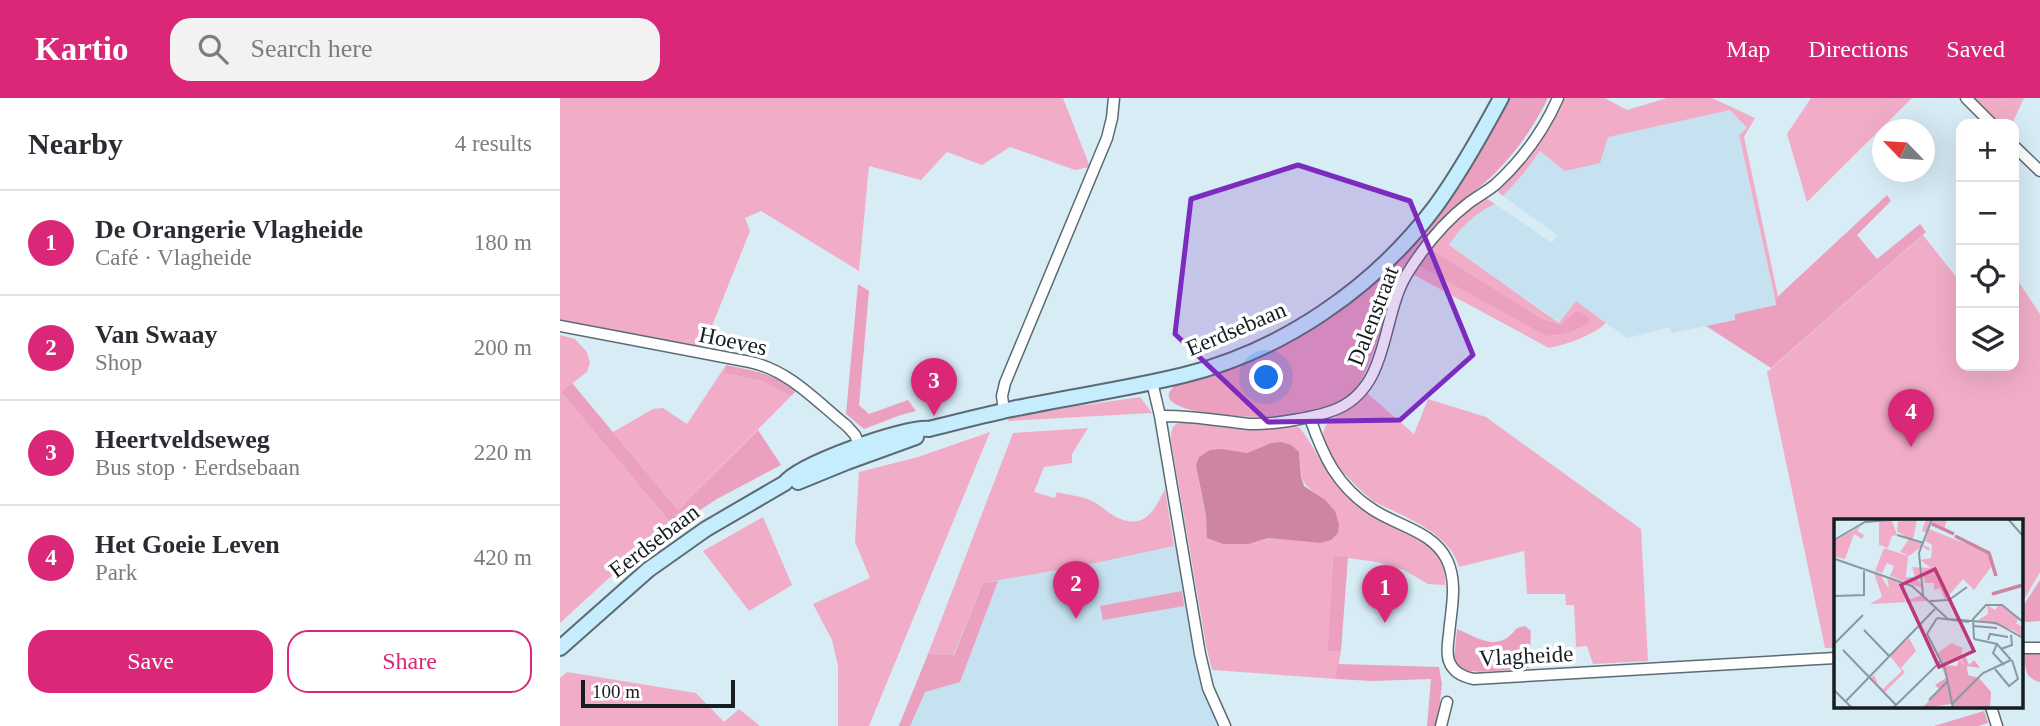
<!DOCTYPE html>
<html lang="en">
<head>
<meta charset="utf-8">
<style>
  :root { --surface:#fff; --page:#f2f2f3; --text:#2b2b33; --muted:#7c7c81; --line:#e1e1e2; --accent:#db2777 }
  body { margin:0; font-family:"Times New Roman",serif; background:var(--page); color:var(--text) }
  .controls { position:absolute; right:21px; top:21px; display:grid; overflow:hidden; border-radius:14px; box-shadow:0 7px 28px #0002 }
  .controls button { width:63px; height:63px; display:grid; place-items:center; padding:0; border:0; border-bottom:2px solid var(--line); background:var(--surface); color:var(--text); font:35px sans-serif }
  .compass { position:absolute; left:1312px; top:21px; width:63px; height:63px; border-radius:50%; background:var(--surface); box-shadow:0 7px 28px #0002; rotate:295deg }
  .scale { position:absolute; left:21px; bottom:18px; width:154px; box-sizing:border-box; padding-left:7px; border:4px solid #161d21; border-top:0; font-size:19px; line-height:24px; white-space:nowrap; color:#161d21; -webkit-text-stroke:5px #fff; paint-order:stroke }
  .you { position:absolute; left:707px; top:280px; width:24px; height:24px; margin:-18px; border:5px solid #fff; border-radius:50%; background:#1a73e8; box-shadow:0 0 0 10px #1a73e833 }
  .badge { display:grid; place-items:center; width:46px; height:46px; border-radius:50%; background:var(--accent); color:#fff; font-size:23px; font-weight:700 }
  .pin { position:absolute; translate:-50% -58px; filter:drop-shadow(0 2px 4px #0008) }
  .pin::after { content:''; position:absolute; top:37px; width:24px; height:21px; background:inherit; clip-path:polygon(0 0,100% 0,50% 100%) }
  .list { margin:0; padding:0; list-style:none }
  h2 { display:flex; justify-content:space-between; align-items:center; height:91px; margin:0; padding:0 28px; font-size:30px }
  h2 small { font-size:23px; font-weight:400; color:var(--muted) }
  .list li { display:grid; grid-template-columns:46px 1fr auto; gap:21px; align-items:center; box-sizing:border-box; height:105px; padding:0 28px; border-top:2px solid var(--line) }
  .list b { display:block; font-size:26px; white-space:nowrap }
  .list p { margin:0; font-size:23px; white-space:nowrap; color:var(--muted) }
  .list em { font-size:23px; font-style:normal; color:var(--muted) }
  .actions { display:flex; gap:14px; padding:21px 28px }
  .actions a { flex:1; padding:16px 0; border:2px solid var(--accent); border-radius:21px; text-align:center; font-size:24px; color:var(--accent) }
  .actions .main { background:var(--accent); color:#fff }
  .icon { flex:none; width:38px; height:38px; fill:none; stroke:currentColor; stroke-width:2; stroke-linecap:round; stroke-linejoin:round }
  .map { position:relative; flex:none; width:1480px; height:628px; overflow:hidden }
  header { display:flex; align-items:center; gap:42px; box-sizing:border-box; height:98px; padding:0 35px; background:var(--accent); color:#fff }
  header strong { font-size:33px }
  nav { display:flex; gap:38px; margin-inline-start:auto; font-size:24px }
  .search { width:490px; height:63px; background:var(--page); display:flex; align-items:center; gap:18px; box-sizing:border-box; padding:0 24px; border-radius:21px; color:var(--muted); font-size:26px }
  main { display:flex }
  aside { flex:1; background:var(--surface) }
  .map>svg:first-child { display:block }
</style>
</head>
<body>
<header>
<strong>Kartio</strong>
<div class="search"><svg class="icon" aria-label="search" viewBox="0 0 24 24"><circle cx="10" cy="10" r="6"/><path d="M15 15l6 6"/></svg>Search here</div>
<nav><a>Map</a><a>Directions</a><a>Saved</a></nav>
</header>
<main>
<aside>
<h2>Nearby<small>4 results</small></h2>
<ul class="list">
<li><span class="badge">1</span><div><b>De Orangerie Vlagheide</b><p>Café · Vlagheide</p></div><em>180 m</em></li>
<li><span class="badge">2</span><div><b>Van Swaay</b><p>Shop</p></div><em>200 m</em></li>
<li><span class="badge">3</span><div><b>Heertveldseweg</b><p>Bus stop · Eerdsebaan</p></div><em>220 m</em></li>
<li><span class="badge">4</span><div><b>Het Goeie Leven</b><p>Park</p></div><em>420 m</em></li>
</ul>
<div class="actions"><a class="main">Save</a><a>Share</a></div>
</aside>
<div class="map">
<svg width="1480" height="628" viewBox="0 0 1480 628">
  <rect width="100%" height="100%" fill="#d8ecf6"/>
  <path fill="#c6e1f0" d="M1170,12l17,18 -8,8 37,169 -41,9 1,6 -64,13 -2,-6 -43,11 -51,-37 -16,22 -112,-79 23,-25 15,-12 9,-3 57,39 5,-8 -54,-39 21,-23 16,-22z
    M618,447l22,134 21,47h-323l30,-72h5l40,-86z"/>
  <path fill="#f1adc8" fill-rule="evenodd" d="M0,0h503l27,69 -15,3 -65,-23 -28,18 -35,-13 -26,28 -52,-14 -10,105 -98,-60 -16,7 5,13 -40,100 -10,15 -140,-25z
    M1003,0h42l22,12 40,-12h45l43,20 -11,19 34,159 -3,3 -36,-164 8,-7 -17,-18 -122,27 -8,26 -35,8 -25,-20 -16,22 -21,23 -4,-3 -1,-5 46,-54z
    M1251,0h101l-105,104 -20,-68z
    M1414,0h50l-12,26h-12z
    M927,101l8,5c-19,8 -35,24 -46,41l110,78 17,-22 30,22c-14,13 -38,21 -57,25l-135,-73 5,-9 128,70h7l32,-11h-25l-18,-6 -112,-70c12,-16 37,-46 56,-50z
    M1363,137l38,48v83h53v-91l26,39v258l-19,33v-84h-186v127h-10l-58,-276z
    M0,237l15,4 12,13 3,11 -3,9 -26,20 113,135 -66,52 -48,44z
    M166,267v8l36,8 29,15 -113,114 -65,-78 40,-23 10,-1 24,16z
    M807,295l47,41 14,-35 58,18 155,112 7,132 -55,3 -6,-18 -11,1 -2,-42h-8l-1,-11h-38l-3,-43 -65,16c-9,-35 -57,-51 -86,-66 -15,-12 -65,-58 -45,-78 4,-5 13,-8 18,-12 8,-5 15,-11 21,-18z
    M580,299l12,16 -144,8 2,-5z
    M621,323l56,8 57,-4 6,3c16,21 25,45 43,63 13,13 28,24 44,32 29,16 61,23 58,62l-17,-1 -24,-14 -27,-8 -44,-6 -4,95h12l-5,28 -124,-9 -6,-25 -35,-205c0,-10 1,-15 10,-19zM711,345l28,9c4,30 -2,29 25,47l-4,44 -52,-5 -19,6h-26l-15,-6 -2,-23 -10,-48 41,-15 10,1z
    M528,330l-16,26v9l-28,4 -10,25 21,6 2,-6c11,3 24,4 33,8 9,4 16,11 24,16 30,15 39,-3 51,-27l9,57 -84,18 -107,19 -30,72 -25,-1 85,-221z
    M430,334l-121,294h-31v-60l-6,-26 -19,-36 57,-26 -15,-36 4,-70 59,-15z
    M203,419l29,68 -43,26 -46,-60z
    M7,574l129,21 28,29 15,-13 21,17h-200v-48z"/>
  <path fill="#eaa0be" d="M946,0h42c-14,28 -30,52 -52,74 -33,32 -73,59 -95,100 -17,32 -26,101 -51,122 -28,25 -88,25 -123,21 -14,-1 -83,-7 -49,-32l116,-45 51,-33 65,-59 35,-41z
    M1327,97l4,6 -34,34 20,24 43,-35 6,8 -155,136 -65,-42 29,-6v-6l41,-9 -1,-6z
    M871,151l112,70 18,6 15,-14 11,4 3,7c-11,8 -30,14 -44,14l-127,-70z
    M298,186l11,7 -10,114 10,9 39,-14 8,11 -15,4 -37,14 -18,-15z
    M166,267c25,5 50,9 70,26l-5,5 -29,-15 -37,-8z
    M12,285l106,127 80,-80 23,35 -64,34 -43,28 -113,-135z
    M773,458l15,1 -7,94h-13z
    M1480,482v41l-13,1 -5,-2 -1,-11z
    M438,483l-38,101 -35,10 -15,34h-11l29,-72 26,1 29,-72z
    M622,493l2,15 -81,14 -3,-14z
    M965,528l6,5 -2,37c-14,1 -57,7 -68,1 -5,-3 -4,-4 -7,-9l3,-31c24,10 41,24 60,-1z
    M1465,555h15v29c-16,-4 -15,-14 -15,-29z
    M777,566l102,3 3,17 -5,42h-10l4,-47 -59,2 -36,-2z
    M1424,613l4,12 -10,3h-44z"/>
  <path fill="#cd85a3" d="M722,344l9,3 8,7 2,24 3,10 20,13 11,12 4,13 -1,9 -7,7 -11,3 -52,-5 -19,6h-26l-16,-6 -1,-23 -10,-49 3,-9 11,-7 12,-1 25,4 24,-10z"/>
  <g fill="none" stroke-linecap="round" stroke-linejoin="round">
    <g stroke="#5a6b74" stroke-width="13">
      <path id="street" d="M1406,0l26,26
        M1454,48l26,25
        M0,228l190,36c39,8 67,40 97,64l8,9 6,14
        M592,284l8,34 40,238 8,34 17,38
        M444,313l-2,-15 3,-13 102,-245 5,-20 2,-20
        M600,318c31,-1 60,5 90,8 21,1 70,-7 89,-16 51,-24 42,-91 68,-134 16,-26 38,-53 63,-72 8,-6 18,-11 26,-18 26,-24 48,-54 62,-86
        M750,320c13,38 27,68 62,91 25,17 61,22 75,51 11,23 4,50 2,74 -1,9 -3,19 0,27 4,11 14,16 25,18l361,-21
        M1461,550h19
        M1431,609l6,19
        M881,628l6,-24"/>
    </g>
    <g stroke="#5a6b74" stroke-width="18">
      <path id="secondary" d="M238,384l49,-20 69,-25
        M0,550l88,-78 58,-41 79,-46c14,-19 121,-57 144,-54 28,-7 55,-14 83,-20 57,-12 115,-20 172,-34 98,-24 190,-87 251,-168 25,-34 46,-72 66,-109"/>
    </g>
    <use href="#street" stroke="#fff" stroke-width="10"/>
    <use href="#secondary" stroke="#c5edfe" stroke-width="14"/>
  </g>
  <path fill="#7b2cbf" fill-opacity="0.2" stroke="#7b2cbf" stroke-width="5" stroke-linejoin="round" d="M738,67l112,36 63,154 -73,65 -132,2 -93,-88 16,-135z"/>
  <g text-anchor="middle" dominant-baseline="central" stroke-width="7" stroke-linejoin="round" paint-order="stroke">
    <g font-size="23" fill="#161d21" stroke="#fff">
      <text transform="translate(813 218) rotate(-69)">Dalenstraat</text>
      <text transform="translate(676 231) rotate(-23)">Eerdsebaan</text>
      <text transform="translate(173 243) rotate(12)">Hoeves</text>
      <text transform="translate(94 443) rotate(-37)">Eerdsebaan</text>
      <text transform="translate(966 558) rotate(-3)">Vlagheide</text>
    </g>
  </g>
  <g transform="translate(1274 421)">
    <rect width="189" height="189" fill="#d8ecf6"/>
    <path d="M83,0l-4,21 17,8 -1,3 -7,-5 -13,10 -9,-4 9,-13 -12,-8 1,-10zM92,0h21l-3,11 -13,-5 -2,4 60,24 2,14 -17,23 -11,-11 -18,21 -5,-12 -6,2v-7h-9l-2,-8 -5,5 7,9 -35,-13 4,-10 -7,-3 -5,10 -7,-2 9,-23 24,8 -2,21h9l-3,-10 19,1 -11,-8 11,-2 1,-13 -7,-4 3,-8 -6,-2zM58,2l5,14 -5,1 -4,12 -9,-3v-23zM27,7l-4,5 7,4 -2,4 -8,-5 -9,25 -9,-2 -2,-16zM40,54l7,3 8,13 -2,-11 17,6 1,17 17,-6 6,6 -58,3 12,-7zM165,85l20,15 -3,4 7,5v9l-10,-7 -35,-10 10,-6 -1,-9 8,5zM75,119l7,13 -15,17 4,4 -20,20 -14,-14 18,-20 -15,17 4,9 5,5 19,-18 -12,-15zM117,124l12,5 -3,11 5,7 -7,1 1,-6 -16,2 -5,-10z" fill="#f1adc8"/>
    <path d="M131,136l4,10 5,-5 6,8 -13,-2 1,9 11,3 12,14 -1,16h-37l-2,-4 -29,4 18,-18 9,9 -14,-14 11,-7 -5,-13 16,1 2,-5 6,5 -4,-7z" fill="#eaa0be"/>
    <path fill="none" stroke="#cd85a3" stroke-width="3.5" d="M98,5l22,10M121,17l34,17 7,23M158,75l31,-9"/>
    <path fill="none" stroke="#8a99a1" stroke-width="2" d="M174,0l15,17M63,16l27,8M0,21l31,-18 42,-3M1,40l77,27 36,33 48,4 27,15M0,57v38M89,76l-4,-42 13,-34M1,77l29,-1v-24M96,82l19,-1 18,-13M103,99l-10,16 18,35 8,39M103,99l32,4M139,107l24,2M30,111l26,27M140,120l-1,-20 13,-14h16l21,17M140,120l23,5 14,16M154,121l2,-6 18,3M1,124l28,-28M163,125l-4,9 11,12M167,130l11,-4 -1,-10M9,131l53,55M161,150l14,17 9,-7 -6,-19M0,171l18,18M95,181l18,-18M11,183l90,-93M118,185l31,-31 28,-13M59,189l48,-47"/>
    <path fill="#bc377b" fill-opacity="0.15" stroke="#bc377b" stroke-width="3.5" d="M101,50l39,82 -35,16 -38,-82z"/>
    <rect width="189" height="189" fill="none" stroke="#161d21" stroke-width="3.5"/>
  </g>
</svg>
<div class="controls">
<button>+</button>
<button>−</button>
<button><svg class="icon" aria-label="locate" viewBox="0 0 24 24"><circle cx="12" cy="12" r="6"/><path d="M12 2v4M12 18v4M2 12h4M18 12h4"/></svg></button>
<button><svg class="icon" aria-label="layers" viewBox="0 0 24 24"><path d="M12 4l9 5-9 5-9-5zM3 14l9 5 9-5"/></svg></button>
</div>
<svg class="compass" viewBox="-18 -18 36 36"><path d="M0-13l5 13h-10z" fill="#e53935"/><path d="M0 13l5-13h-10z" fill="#7c7c81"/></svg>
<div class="scale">100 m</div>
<div class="you"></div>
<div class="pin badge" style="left:825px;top:525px">1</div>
<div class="pin badge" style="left:516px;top:521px">2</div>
<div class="pin badge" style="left:374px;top:318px">3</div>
<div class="pin badge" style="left:1351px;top:349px">4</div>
</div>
</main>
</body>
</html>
